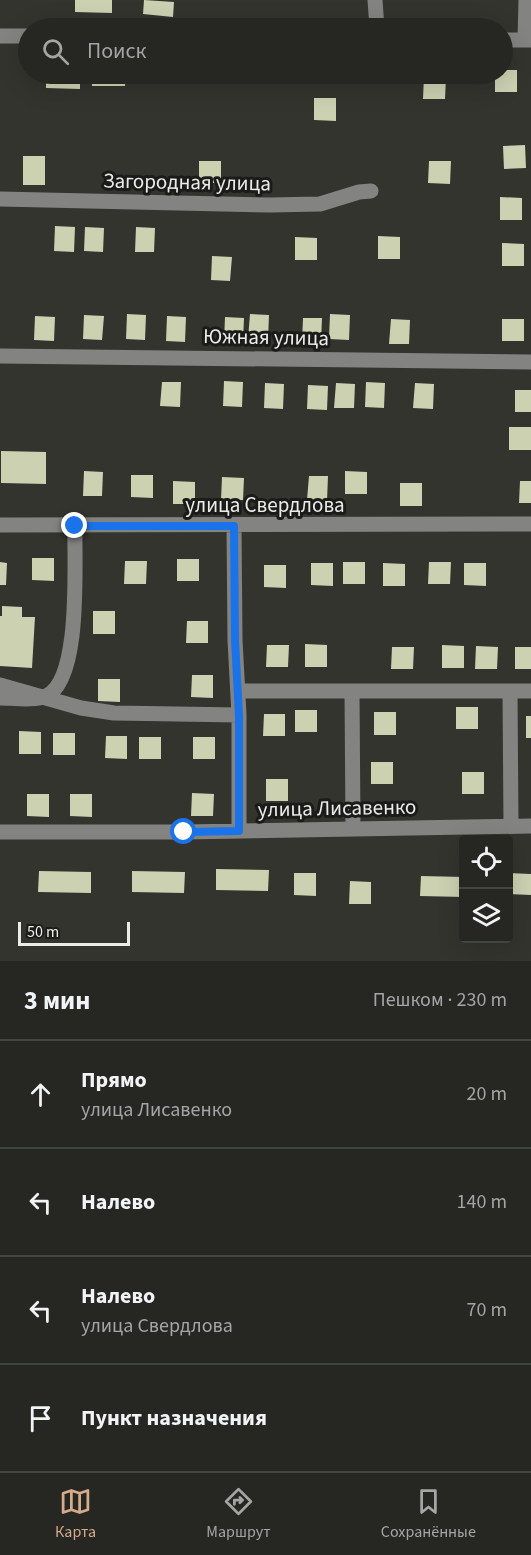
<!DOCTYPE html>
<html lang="ru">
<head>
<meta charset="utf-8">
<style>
  :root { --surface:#262722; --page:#2e2f2a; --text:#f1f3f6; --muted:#a4a5a5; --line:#424440; --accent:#d6ab8b }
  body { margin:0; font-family:"Source Sans 3",sans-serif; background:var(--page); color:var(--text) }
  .controls { position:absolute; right:18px; bottom:18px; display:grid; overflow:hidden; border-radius:6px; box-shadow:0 6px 24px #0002 }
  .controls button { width:54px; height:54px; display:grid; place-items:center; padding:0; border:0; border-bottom:2px solid var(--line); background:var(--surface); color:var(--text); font:30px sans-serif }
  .scale { position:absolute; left:18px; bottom:15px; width:112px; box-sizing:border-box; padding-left:6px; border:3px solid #ebebe8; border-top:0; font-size:16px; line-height:21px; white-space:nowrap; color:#ebebe8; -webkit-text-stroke:4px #1b1b19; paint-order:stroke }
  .stop { position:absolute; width:18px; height:18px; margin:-14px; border:4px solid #1a73e8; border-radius:50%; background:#fff }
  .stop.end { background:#1a73e8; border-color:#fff; box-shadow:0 2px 6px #0008 }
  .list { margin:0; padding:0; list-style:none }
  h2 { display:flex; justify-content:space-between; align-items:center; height:78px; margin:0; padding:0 24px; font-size:26px }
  h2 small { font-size:20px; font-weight:400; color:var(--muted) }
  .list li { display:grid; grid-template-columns:39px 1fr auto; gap:18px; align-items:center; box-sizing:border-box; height:108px; padding:0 24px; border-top:2px solid var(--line) }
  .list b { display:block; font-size:22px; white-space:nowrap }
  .list p { margin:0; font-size:20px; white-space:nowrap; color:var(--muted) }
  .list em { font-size:20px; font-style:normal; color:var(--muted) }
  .icon { flex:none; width:33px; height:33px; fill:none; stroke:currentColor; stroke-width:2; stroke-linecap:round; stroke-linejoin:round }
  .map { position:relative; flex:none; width:531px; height:961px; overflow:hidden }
  .search { position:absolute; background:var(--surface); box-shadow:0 6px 24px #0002; left:18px; right:18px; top:18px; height:66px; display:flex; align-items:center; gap:15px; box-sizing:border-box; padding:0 21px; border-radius:33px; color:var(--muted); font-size:22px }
  .sheet { height:510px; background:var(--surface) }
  nav { display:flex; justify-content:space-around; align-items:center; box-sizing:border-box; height:84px; border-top:2px solid var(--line); background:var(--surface); font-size:16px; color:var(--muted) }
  nav a { display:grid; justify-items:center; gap:3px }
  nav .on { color:var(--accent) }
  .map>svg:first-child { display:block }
</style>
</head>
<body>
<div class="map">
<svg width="531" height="961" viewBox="0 0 531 961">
  <rect width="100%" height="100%" fill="#33342e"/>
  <path fill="#ccd1b2" d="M75,0h37v13l-37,-1z
    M144,0l30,2 -1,15 -30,-3z
    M502,70h15v22h-22v-18h7z
    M46,74h34v15l-34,-1z
    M92,74h34l-1,12h-33z
    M424,76l22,1 -1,22h-22z
    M314,98h22v23l-22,-1z
    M525,145l1,23 -22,1 -1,-23z
    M23,156h22v29h-22z
    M199,161h22v22h-22z
    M429,161h22l-1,23 -22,-1z
    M500,197l22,1v22h-22z
    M55,226l20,1 -1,25 -20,-1z
    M85,227l19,1 -1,24 -19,-1z
    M136,227l19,1 -1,24h-19z
    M378,236l22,1v22h-22z
    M295,237l22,1v22h-22z
    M502,243l22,1v22h-22z
    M212,256l20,1 -2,24 -19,-1z
    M127,314l19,1 -1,25 -19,-1z
    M250,314l19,1 -1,25 -20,-1z
    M330,314l20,1 -1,25 -20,-1z
    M84,315l20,1 -2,24 -19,-1z
    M35,316l20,1 -1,24 -20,-1z
    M167,316l19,1 -1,25 -19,-1z
    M225,317l19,1 -1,24 -19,-1z
    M303,318h19l-1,25 -19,-1z
    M391,319l19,1 -1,24h-20z
    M502,319h22v22h-22z
    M224,381l19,1 -1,25 -19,-1z
    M162,382h19l-1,25 -20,-1z
    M366,382l19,1 -1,25 -19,-1z
    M265,383l19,1 -1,25 -19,-1z
    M336,383l19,1 -1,24h-20z
    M415,383l19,1 -1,25 -20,-1z
    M308,385l20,1 -1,24 -20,-1z
    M515,390h16v22h-16z
    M509,427h22v23h-22z
    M1,451l45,1v32l-45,-1z
    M84,471l19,1 -1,24h-19z
    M345,471l22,1v22h-22z
    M131,475h22v23l-22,-1z
    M309,476h19l-1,25 -20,-1z
    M222,477l22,1 -1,22h-22z
    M173,481l22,1v22h-22z
    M520,481h11v22h-12z
    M400,483h22v23h-22z
    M32,558h22v23l-22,-1z
    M177,559h22v22h-22z
    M125,561h22l-1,23h-22z
    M0,562l7,1 -1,22h-6z
    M343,562h22v22h-22z
    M429,562h22l-1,22h-22z
    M311,563h22v23l-22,-1z
    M383,563l22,1v22h-22z
    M464,563h22v23l-22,-1z
    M264,565h22v23l-22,-1z
    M2,606l20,1v10h13l-3,51 -32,-2v-50h2z
    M93,611h22v23h-22z
    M187,621h21v22h-22z
    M305,644l22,1v22h-22z
    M267,645h22l-1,22h-22z
    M442,645l22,1v22h-22z
    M476,646l22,1 -1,22h-22z
    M392,647h22l-1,22h-22z
    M515,647h16v22h-16z
    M192,675h21v23l-22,-1z
    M98,679h22v23l-22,-1z
    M456,707h22v22h-22z
    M295,710h22v22h-22z
    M374,712h22v23h-22z
    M264,714h21v22h-22z
    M526,716h5v22h-5z
    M19,731l22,1v22h-22z
    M53,733h22v22h-22z
    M106,736h21v23l-22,-1z
    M139,737h22v22h-22z
    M193,737h22v22h-22z
    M371,762h22v22h-22z
    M462,772h22v22h-22z
    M266,779h22v22h-22z
    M192,793l22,1 -1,22h-22z
    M27,794h22v23l-22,-1z
    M70,794h22v23l-22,-1z
    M216,869l53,1 -1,21 -52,-1z
    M39,871l52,1v21l-53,-1z
    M132,871l53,1 -1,21 -52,-1z
    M294,873h22v23l-22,-1z
    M508,873l23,1v21l-23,-1z
    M421,876l43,1v20l-44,-1z
    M350,881l21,1v22h-22z"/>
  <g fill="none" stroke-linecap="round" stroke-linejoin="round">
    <path stroke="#838481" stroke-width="15" d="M375,0l2,28
      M0,36h28
      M502,40h29
      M525,40l1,-40
      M0,199l270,6 50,-1 39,-12 12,-1
      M0,356l531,6
      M0,525l531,-1
      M234,526l1,114 4,75v116
      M0,685l81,23 33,5 125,2
      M238,691h293
      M352,691l1,137
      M510,691l1,135
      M0,698c11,0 36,3 46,-2 36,-16 28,-134 29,-170
      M0,832h184l347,-6"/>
  </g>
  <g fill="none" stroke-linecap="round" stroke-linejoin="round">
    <path stroke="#1a73e8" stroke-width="8" d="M75,526h159l1,114 4,76v115l-55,1"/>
  </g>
  <g text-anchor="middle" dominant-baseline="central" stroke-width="6" stroke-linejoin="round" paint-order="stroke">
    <g font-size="21" fill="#ebebe8" stroke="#1b1b19">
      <text transform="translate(187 182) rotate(1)">Загородная улица</text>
      <text transform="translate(266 337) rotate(1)">Южная улица</text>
      <text x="265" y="505">улица Свердлова</text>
      <text transform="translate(337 808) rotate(-1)">улица Лисавенко</text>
    </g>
  </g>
</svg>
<div class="controls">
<button><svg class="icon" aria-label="locate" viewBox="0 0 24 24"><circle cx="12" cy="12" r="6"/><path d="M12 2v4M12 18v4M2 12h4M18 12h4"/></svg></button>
<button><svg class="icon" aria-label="layers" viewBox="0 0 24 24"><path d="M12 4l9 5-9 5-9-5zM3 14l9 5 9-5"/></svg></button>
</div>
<div class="scale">50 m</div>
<div class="stop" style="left:184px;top:832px"></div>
<div class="stop end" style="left:75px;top:526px"></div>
<div class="search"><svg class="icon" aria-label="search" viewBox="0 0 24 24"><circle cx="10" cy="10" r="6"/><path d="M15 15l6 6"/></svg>Поиск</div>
</div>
<section class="sheet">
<h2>3 мин<small>Пешком · 230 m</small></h2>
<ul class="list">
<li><svg class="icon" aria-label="ahead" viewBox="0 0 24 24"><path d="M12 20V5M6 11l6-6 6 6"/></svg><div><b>Прямо</b><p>улица Лисавенко</p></div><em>20 m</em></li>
<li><svg class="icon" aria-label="left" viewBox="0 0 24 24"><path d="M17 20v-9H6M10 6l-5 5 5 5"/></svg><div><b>Налево</b></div><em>140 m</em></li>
<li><svg class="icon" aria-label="left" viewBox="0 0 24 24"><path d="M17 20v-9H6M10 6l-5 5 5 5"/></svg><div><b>Налево</b><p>улица Свердлова</p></div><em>70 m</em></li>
<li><svg class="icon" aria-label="arrive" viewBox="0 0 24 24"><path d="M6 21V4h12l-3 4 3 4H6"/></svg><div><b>Пункт назначения</b></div></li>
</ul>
</section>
<nav>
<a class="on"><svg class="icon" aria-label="map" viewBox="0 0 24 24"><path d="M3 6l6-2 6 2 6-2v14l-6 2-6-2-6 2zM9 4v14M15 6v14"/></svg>Карта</a>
<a><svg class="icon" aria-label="directions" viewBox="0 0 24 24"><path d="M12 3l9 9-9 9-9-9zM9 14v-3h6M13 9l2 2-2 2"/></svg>Маршрут</a>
<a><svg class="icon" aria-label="saved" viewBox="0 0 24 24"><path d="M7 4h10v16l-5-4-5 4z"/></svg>Сохранённые</a>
</nav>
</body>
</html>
